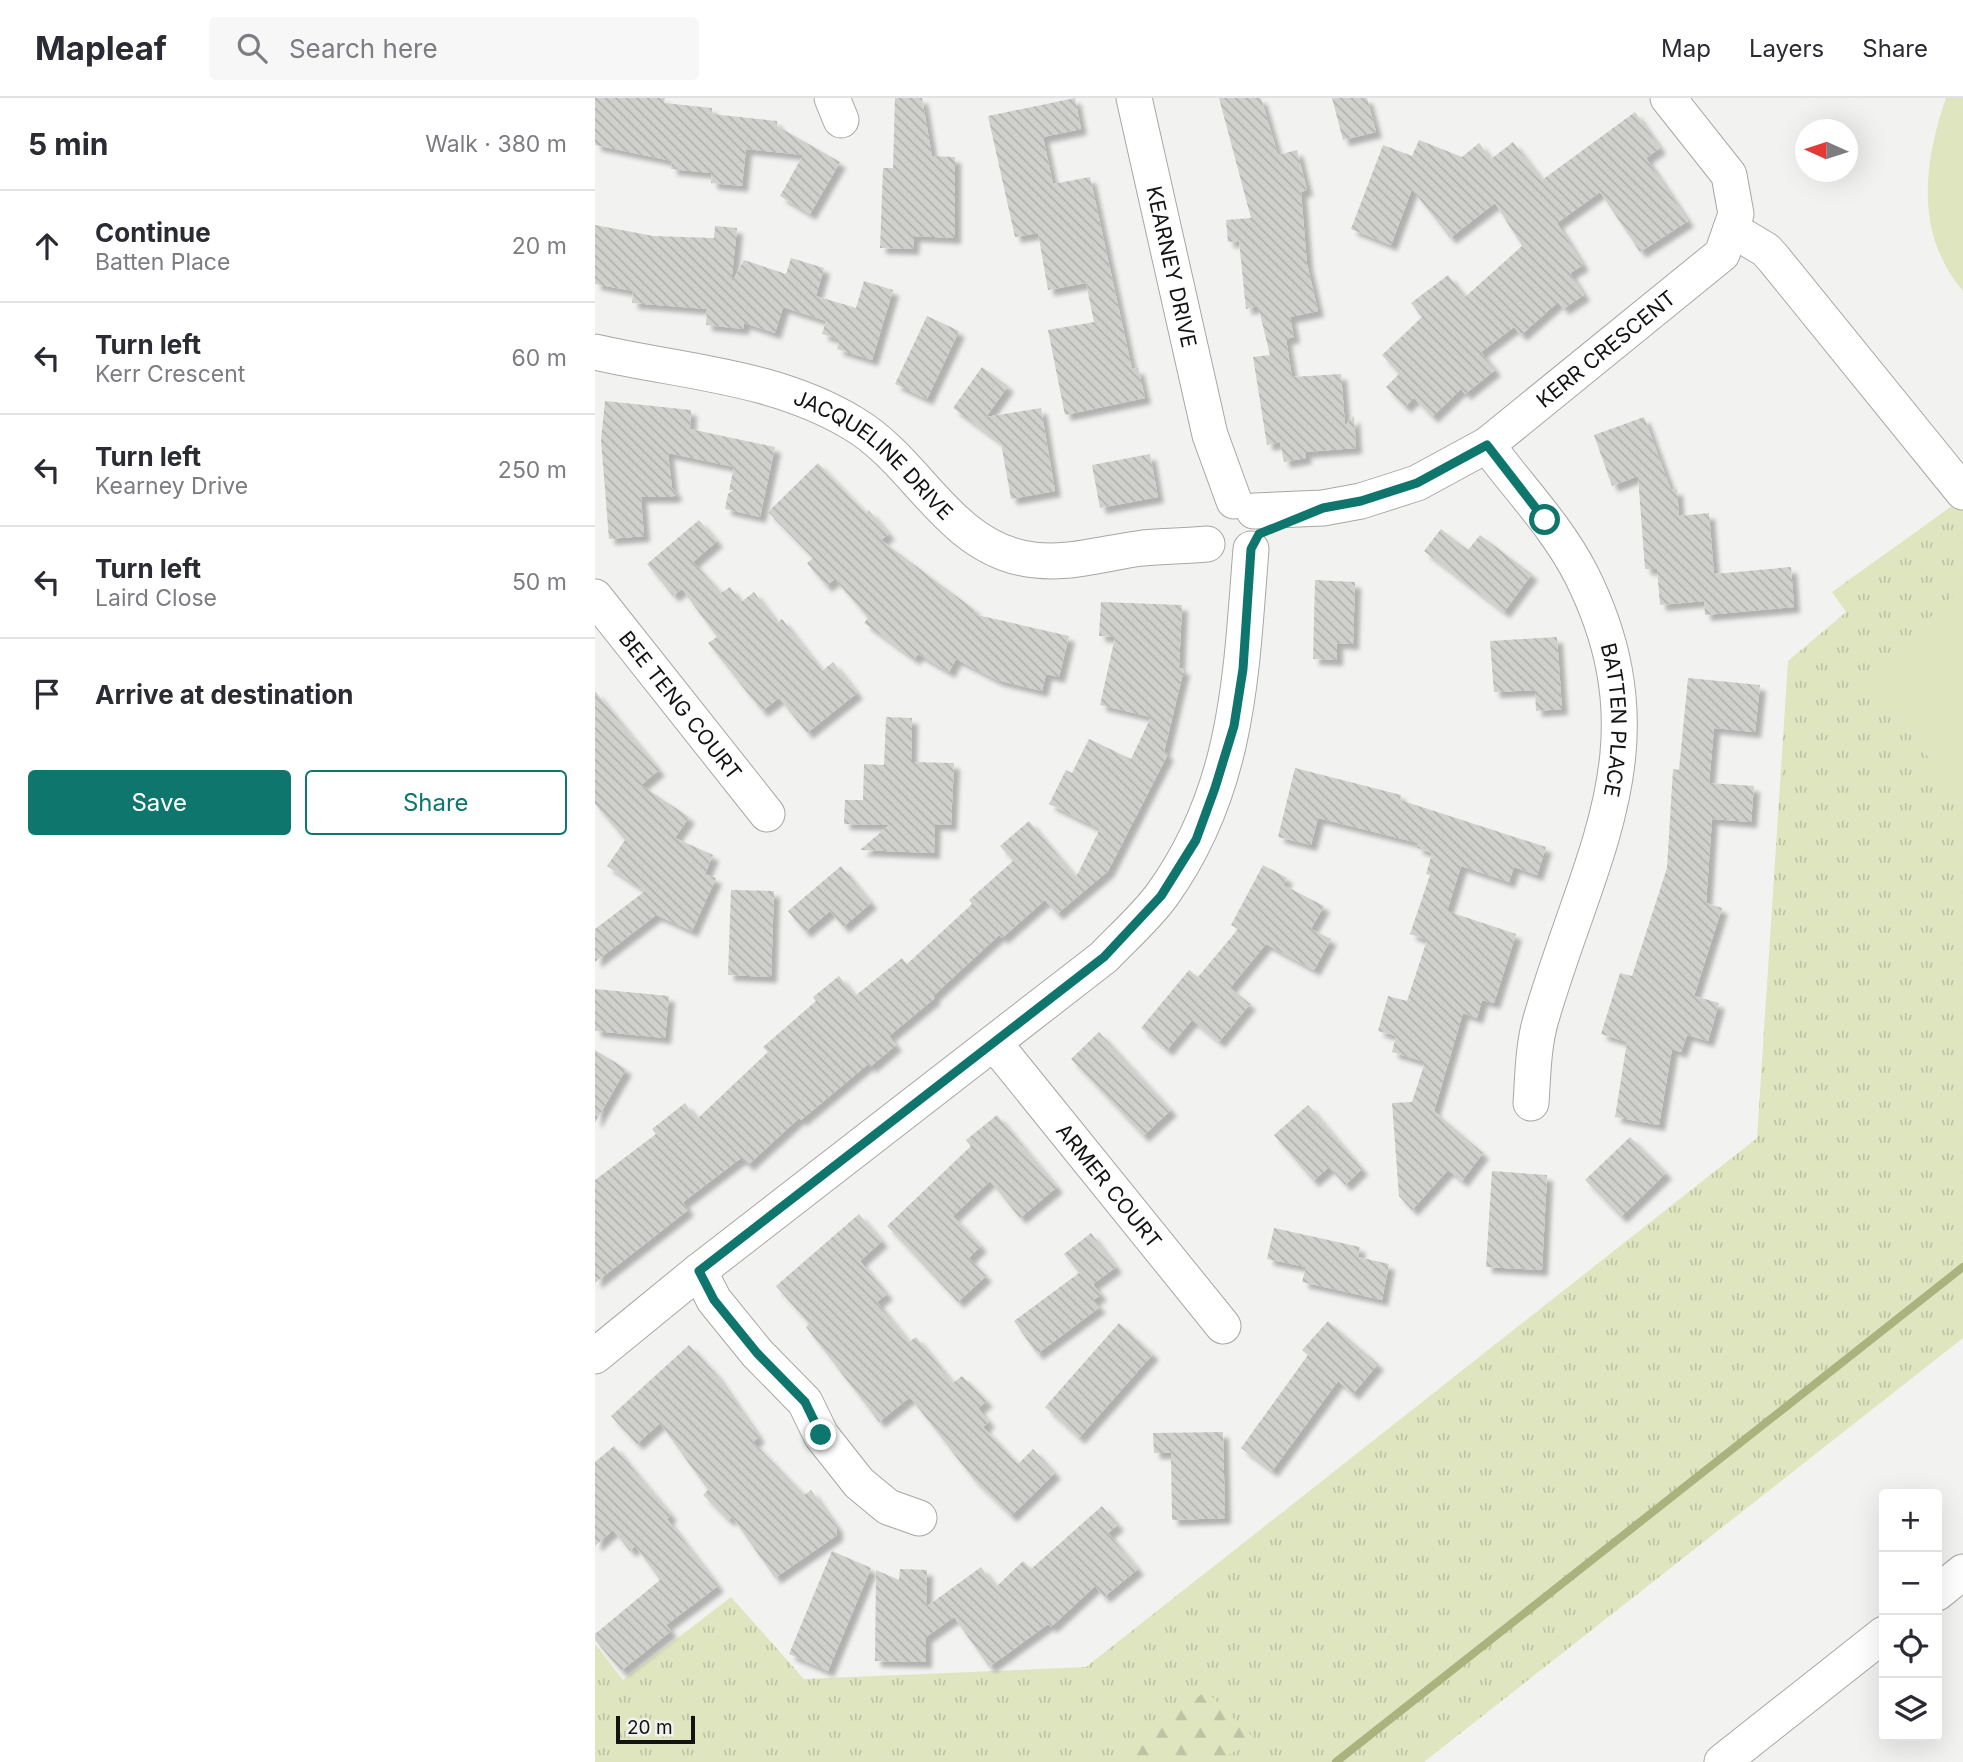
<!DOCTYPE html>
<html lang="en">
<head>
<meta charset="utf-8">
<style>
  :root { --surface:#fff; --page:#f7f7f7; --text:#2b2b33; --muted:#7c7c81; --line:#e1e1e2; --accent:#0f766e }
  body { margin:0; font-family:Inter,sans-serif; background:var(--page); color:var(--text) }
  .controls { position:absolute; right:21px; bottom:21px; display:grid; overflow:hidden; border-radius:7px; box-shadow:0 7px 28px #0002 }
  .controls button { width:63px; height:63px; display:grid; place-items:center; padding:0; border:0; border-bottom:2px solid var(--line); background:var(--surface); color:var(--text); font:35px sans-serif }
  .compass { position:absolute; left:1200px; top:21px; width:63px; height:63px; border-radius:50%; background:var(--surface); box-shadow:0 7px 28px #0002; rotate:273deg }
  .scale { position:absolute; left:21px; bottom:18px; width:79px; box-sizing:border-box; padding-left:7px; border:4px solid #131312; border-top:0; font-size:19px; line-height:24px; white-space:nowrap; color:#131312; -webkit-text-stroke:5px #f2f3f0; paint-order:stroke }
  .stop { position:absolute; width:21px; height:21px; margin:-16px; border:5px solid #0f766e; border-radius:50%; background:#fff }
  .stop.end { background:#0f766e; border-color:#fff; box-shadow:0 2px 7px #0008 }
  .list { margin:0; padding:0; list-style:none }
  h2 { display:flex; justify-content:space-between; align-items:center; height:91px; margin:0; padding:0 28px; font-size:30px }
  h2 small { font-size:23px; font-weight:400; color:var(--muted) }
  .list li { display:grid; grid-template-columns:46px 1fr auto; gap:21px; align-items:center; box-sizing:border-box; height:112px; padding:0 28px; border-top:2px solid var(--line) }
  .list b { display:block; font-size:26px; white-space:nowrap }
  .list p { margin:0; font-size:23px; white-space:nowrap; color:var(--muted) }
  .list em { font-size:23px; font-style:normal; color:var(--muted) }
  .actions { display:flex; gap:14px; padding:21px 28px }
  .actions a { flex:1; padding:16px 0; border:2px solid var(--accent); border-radius:7px; text-align:center; font-size:24px; color:var(--accent) }
  .actions .main { background:var(--accent); color:#fff }
  .icon { flex:none; width:38px; height:38px; fill:none; stroke:currentColor; stroke-width:2; stroke-linecap:round; stroke-linejoin:round }
  .map { position:relative; flex:none; width:1368px; height:1664px; overflow:hidden }
  header { display:flex; align-items:center; gap:42px; box-sizing:border-box; height:98px; padding:0 35px; background:var(--surface); border-bottom:2px solid var(--line) }
  header strong { font-size:33px }
  nav { display:flex; gap:38px; margin-inline-start:auto; font-size:24px }
  .search { width:490px; height:63px; background:var(--page); display:flex; align-items:center; gap:18px; box-sizing:border-box; padding:0 24px; border-radius:7px; color:var(--muted); font-size:26px }
  main { display:flex }
  aside { flex:1; background:var(--surface) }
  .map>svg:first-child { display:block }
</style>
</head>
<body>
<header>
<strong>Mapleaf</strong>
<div class="search"><svg class="icon" aria-label="search" viewBox="0 0 24 24"><circle cx="10" cy="10" r="6"/><path d="M15 15l6 6"/></svg>Search here</div>
<nav><a>Map</a><a>Layers</a><a>Share</a></nav>
</header>
<main>
<aside>
<h2>5 min<small>Walk · 380 m</small></h2>
<ul class="list">
<li><svg class="icon" aria-label="ahead" viewBox="0 0 24 24"><path d="M12 20V5M6 11l6-6 6 6"/></svg><div><b>Continue</b><p>Batten Place</p></div><em>20 m</em></li>
<li><svg class="icon" aria-label="left" viewBox="0 0 24 24"><path d="M17 20v-9H6M10 6l-5 5 5 5"/></svg><div><b>Turn left</b><p>Kerr Crescent</p></div><em>60 m</em></li>
<li><svg class="icon" aria-label="left" viewBox="0 0 24 24"><path d="M17 20v-9H6M10 6l-5 5 5 5"/></svg><div><b>Turn left</b><p>Kearney Drive</p></div><em>250 m</em></li>
<li><svg class="icon" aria-label="left" viewBox="0 0 24 24"><path d="M17 20v-9H6M10 6l-5 5 5 5"/></svg><div><b>Turn left</b><p>Laird Close</p></div><em>50 m</em></li>
<li><svg class="icon" aria-label="arrive" viewBox="0 0 24 24"><path d="M6 21V4h12l-3 4 3 4H6"/></svg><div><b>Arrive at destination</b></div></li>
</ul>
<div class="actions"><a class="main">Save</a><a>Share</a></div>
</aside>
<div class="map">
<svg width="1368" height="1664" viewBox="0 0 1368 1664">
  <defs>
    <pattern id="grass-tufts" width="24" height="20" patternUnits="userSpaceOnUse" patternTransform="scale(1.75)"><rect width="24" height="20" fill="#dfe6bf"/><path d="M3 7l-1-3M5 7V3M7 7l1-3M15 17l-1-3M17 17v-4M19 17l1-3" fill="none" stroke="#bec4a3"/></pattern>
    <pattern id="forest-firs" width="22" height="20" patternUnits="userSpaceOnUse" patternTransform="scale(1.75)"><rect width="22" height="20" fill="#dfe6bf"/><path d="M5 1l3.5 6h-7zM16 11l3.5 6h-7z" fill="#bec4a3"/></pattern>
    <pattern id="building-back-hatch" width="6" height="6" patternUnits="userSpaceOnUse" patternTransform="scale(1.75)"><rect width="6" height="6" fill="#d0d1cd"/><path d="M-1 5l2 2M0 0l6 6M5-1l2 2" fill="none" stroke="#b2b3af"/></pattern>
    <filter id="shadow"><feDropShadow dx="6" dy="6" stdDeviation="2" flood-color="#0004"/></filter>
  </defs>
  <rect width="100%" height="100%" fill="#f2f3f0"/>
  <path fill="url(#grass-tufts)" d="M1368,400v840l-539,424h-829v-118l28,36 108,-83 73,82 282,-12 671,-529 31,-477 58,-49 -14,-20z"/>
  <path fill="url(#forest-firs)" d="M611,1593l47,46 -33,25h-110z"/>
  <path fill="#dfe6bf" d="M1351,0h17v193c-48,-56 -40,-127 -17,-193z
    M1368,487v216l-96,-121z"/>
  <g fill="none" stroke-linecap="round" stroke-linejoin="round">
    <path stroke="#aab27d" stroke-width="8" d="M741,1664l627,-495"/>
  </g>
  <path fill="url(#building-back-hatch)" filter="url(#shadow)" d="M0,0h70l-1,5 48,5v6l65,7v5l63,36 -30,52 -30,-18 23,-41 -57,-6 -4,37 -31,-3 1,-10 -41,-4 1,-8 -77,-16z
    M300,0h27l10,58 23,1v81l-41,-2 -1,13 -33,-1 3,-80h10z
    M480,0l6,31 -38,8 10,47 37,-7 42,192 6,-1 7,30 -80,17 -17,-85 46,-8 -8,-39 -38,7 -10,-57 -23,4 -27,-121z
    M624,0h42l17,57 19,-5 10,40 -6,2 6,72 11,47 -28,6 4,20 -8,2 6,38 49,-3 4,51 9,-9 2,32 -51,4 1,6 -22,4 -4,-20 -13,3 -14,-88 17,-2 -12,-49 -12,3 -7,-68 -11,1 -2,-22 25,-2z
    M737,0h35l9,34 -33,8z
    M1040,14l25,36 -14,10 42,63 -48,31 -40,-60 -43,31 26,42 -13,8 14,22 -21,14 -5,-7 -37,33 -7,-8 -33,25 14,18 -30,24 -4,-5 -29,28 -18,-19 -9,9 -19,-20 13,-13 -17,-19 40,-38 -11,-14 37,-28 17,22 57,-51 -27,-43 -45,35 -38,-49 -21,56 -40,-16 32,-84 29,11 7,-16 43,17 17,-14 12,16 22,-17 29,38z
    M0,127l58,11 61,2 1,-12 22,2 -6,56 13,-24 42,14 5,-16 33,10 -8,28 40,12 8,-27 29,9 -21,70 -35,-11 3,-9 -18,-6 4,-13 -43,-14 -8,26 -31,-10 -1,6 -37,-4 1,-16 -75,-6 1,-12 -38,-7z
    M332,218l32,15 -32,68 -32,-15z
    M387,269l26,19 -22,31 55,-9 14,83 -44,8 -10,-56 -48,-35z
    M10,303l86,9 -1,19 85,18 -15,70 -35,-8 3,-15 5,-4h-4l5,-23 -66,-14 4,35 5,6 -5,3h-31l3,39 -35,3 -8,-99z
    M1049,319l27,73 6,-1 2,27 30,-3 5,61 77,-7 3,40 -89,8 -1,-14 -44,4 -3,-36h-12l-7,-93 -26,10 -18,-51z
    M555,356l8,43 -58,11 -8,-43z
    M223,365l48,50 3,-3 20,24 -8,6 94,70 -2,4 96,22 -10,41 -13,-3 -4,17 -45,-11 -41,-21 -7,13 -31,-18 -4,5 -50,-36 4,-5 -33,-39 -9,7 -19,-23 6,-5 -45,-46z
    M104,422l18,21 -24,21 28,31 9,-6 11,15 13,-10 23,31 5,-4 40,52 11,-9 24,31 -50,40 -28,-35 -17,13 -54,-68 9,-6 -35,-48 -9,7 -26,-32z
    M846,431l27,21 12,-15 52,39 -28,38 -80,-61z
    M720,482l40,2 -2,62 -16,-1v17l-24,-1z
    M506,504l81,3 -3,63 5,1 -20,83 4,2 -60,117 -51,43 -12,-14 -43,38 -3,-3 -66,61 2,2 -46,38 7,9 -26,22 -2,-3 -67,56 -2,-2 -51,47 -7,-7 -58,44 5,8 -93,73v-103l61,-46 -4,-5 33,-26 12,16 71,-67 -5,-5 53,-46 -3,-4 26,-21 16,20 47,-38 5,6 65,-60 -3,-4 44,-39 -13,-15 29,-25 47,56 24,-48 -51,-25 17,-34 6,3 17,-34 42,20 20,-42 -51,-12 15,-68 -16,-1z
    M962,539l5,72 -26,2 -1,-21 -41,2 -4,-51z
    M1093,580l72,7 -5,47 -41,-4 -5,55 45,3 -3,36 -39,-3 -6,84 16,5 -28,88 25,7 -11,38 -21,-6 -6,17 -9,-3 -13,76 -44,-8 12,-75 -26,-8 19,-61 12,3 35,-108 6,-99 6,1z
    M0,593l64,79 -18,15 48,32 -14,21 38,17 -8,19 11,4 -24,53 -36,-16 -61,47v-33l50,-38 -38,-25 18,-26 -30,-36z
    M291,619l26,1 -1,44 43,1 -3,62 -16,-1 -1,29 -74,-3 29,-25 -45,-1 1,-24h18l1,-36 20,1z
    M700,670l106,27 -1,5 146,47 -9,28 -23,-8 -5,15 -48,-16 -14,45 69,23 -22,69 -12,-3 -5,18 -14,-5 -29,98 49,42 -21,28 -14,-11 -36,40 -13,-14 -7,-93 20,-1 13,-40 -33,-10 4,-16 -18,-5 10,-35 19,5 20,-61 -17,-6 20,-59 -4,-1 6,-21 -15,-5 1,-5 -100,-25 -7,27 -33,-8z
    M668,767l24,13 -4,7 41,21 -13,23 20,10 -17,31 -48,-26 -36,44 20,16 -31,38 -27,-22 -25,30 -26,-22 48,-58 9,7 40,-48 -7,-4z
    M246,768l30,37 -28,24 -13,-16 -25,21 -17,-21z
    M136,792l43,1 -3,86 -43,-2z
    M0,891l74,7 -4,42 -70,-7z
    M504,934l72,78 -28,26 -72,-77z
    M0,952l31,19 -31,54z
    M713,1007l54,64 -17,16 -16,-18 -16,14 -39,-46z
    M402,1017l60,72 -37,31 -30,-37 -37,35 28,30 -12,12 17,18 -28,26 -71,-76 84,-80 -5,-6z
    M1035,1039l36,36 -45,44 -36,-37z
    M897,1073l55,4 -5,95 -56,-3z
    M264,1116l23,27 -22,20 27,33 -10,8 32,40 7,-5 37,46 9,-7 25,25 -9,7 11,14 -6,5 35,37 15,-15 22,24 -44,43 -37,-36 -64,-83 -31,25 -73,-95 3,-3 -33,-38z
    M679,1130l86,19 -2,10 31,7 -7,36 -80,-18 4,-15 -39,-8z
    M496,1135l25,34 -23,17 8,11 -8,5 7,7 -63,47 -23,-33 65,-48 -15,-19z
    M733,1223l50,43 -25,30 -15,-13 -66,90 -31,-23 67,-93 -6,-5z
    M524,1225l34,31 -74,84 -34,-31z
    M94,1247l26,28 44,64 -6,5 51,53 7,-5 26,37v8l-62,43 -43,-61 -4,3 -25,-25 5,-5 -48,-67 -23,21 -26,-28z
    M628,1334l2,86 -53,2 -1,-67h-17l-1,-20z
    M19,1348l57,69 -4,4 51,67 -52,39 5,6 -50,40 -26,-31v-6l65,-54 -25,-34 -5,5 -17,-21 -18,16v-84z
    M507,1408l16,19 -10,8 30,36 -34,28 -9,-11 -44,41 -3,-3 -59,43 -35,-50 -28,20v25l-51,-1 1,-91 23,10 1,-11 27,1 -1,37 55,-40 15,20 27,-26 8,8z
    M237,1453l39,17 -43,103 -39,-17z"/>
  <g fill="none" stroke-linecap="round" stroke-linejoin="round">
    <g stroke="#a7a8a4" stroke-width="37">
      <g id="minor">
        <path d="M237,0l9,22"/>
        <path id="s1" d="M539,0l76,337 24,66"/>
        <path d="M1136,131l35,21 8,9 189,233"/>
        <path id="s2" d="M0,254c88,20 180,24 259,72 62,37 93,118 168,134 42,9 80,-5 121,-10 21,-2 43,-2 64,-4"/>
        <path id="s3" d="M892,347c31,42 70,82 94,129 86,171 7,282 -40,445 -8,27 -8,56 -10,84"/>
        <path id="s4" d="M659,413l69,-3 38,-7 56,-18 70,-38 235,-191 14,-40 -7,-39 -61,-77"/>
        <path id="s5" d="M0,499l172,217"/>
        <path id="s6" d="M400,946l228,282"/>
        <path d="M104,1173l15,29 43,53 48,49 16,33 38,48 29,24 31,11"/>
        <path d="M0,1258l104,-85 405,-314c19,-20 42,-40 58,-62 77,-107 79,-221 89,-346"/>
        <path d="M1342,1495l26,-21"/>
        <path d="M1127,1664l162,-128"/>
      </g>
    </g>
    <use href="#minor" stroke="#fff" stroke-width="35"/>
  </g>
  <g fill="none" stroke-linecap="round" stroke-linejoin="round">
    <path stroke="#0f766e" stroke-width="9" d="M226,1337l-16,-33 -48,-49 -43,-53 -15,-29 405,-314 57,-61 35,-56 19,-52 19,-62 9,-57 8,-120 8,-15 64,-26 38,-7 56,-18 70,-38 58,75"/>
  </g>
  <g text-anchor="middle" dominant-baseline="central" stroke-width="5" stroke-linejoin="round" paint-order="stroke">
    <g font-size="21" fill="#131312" stroke="#f2f3f0">
      <text stroke="none"><textPath href="#s1" startOffset="173">KEARNEY DRIVE</textPath></text>
      <text stroke="none"><textPath href="#s4" startOffset="399">KERR CRESCENT</textPath></text>
      <text stroke="none"><textPath href="#s2" startOffset="304">JACQUELINE DRIVE</textPath></text>
      <text stroke="none"><textPath href="#s5" startOffset="138">BEE TENG COURT</textPath></text>
      <text stroke="none"><textPath href="#s3" startOffset="312">BATTEN PLACE</textPath></text>
      <text stroke="none"><textPath href="#s6" startOffset="182">ARMER COURT</textPath></text>
    </g>
  </g>
</svg>
<div class="controls">
<button>+</button>
<button>−</button>
<button><svg class="icon" aria-label="locate" viewBox="0 0 24 24"><circle cx="12" cy="12" r="6"/><path d="M12 2v4M12 18v4M2 12h4M18 12h4"/></svg></button>
<button><svg class="icon" aria-label="layers" viewBox="0 0 24 24"><path d="M12 4l9 5-9 5-9-5zM3 14l9 5 9-5"/></svg></button>
</div>
<svg class="compass" viewBox="-18 -18 36 36"><path d="M0-13l5 13h-10z" fill="#e53935"/><path d="M0 13l5-13h-10z" fill="#7c7c81"/></svg>
<div class="scale">20 m</div>
<div class="stop" style="left:950px;top:422px"></div>
<div class="stop end" style="left:226px;top:1337px"></div>
</div>
</main>
</body>
</html>
